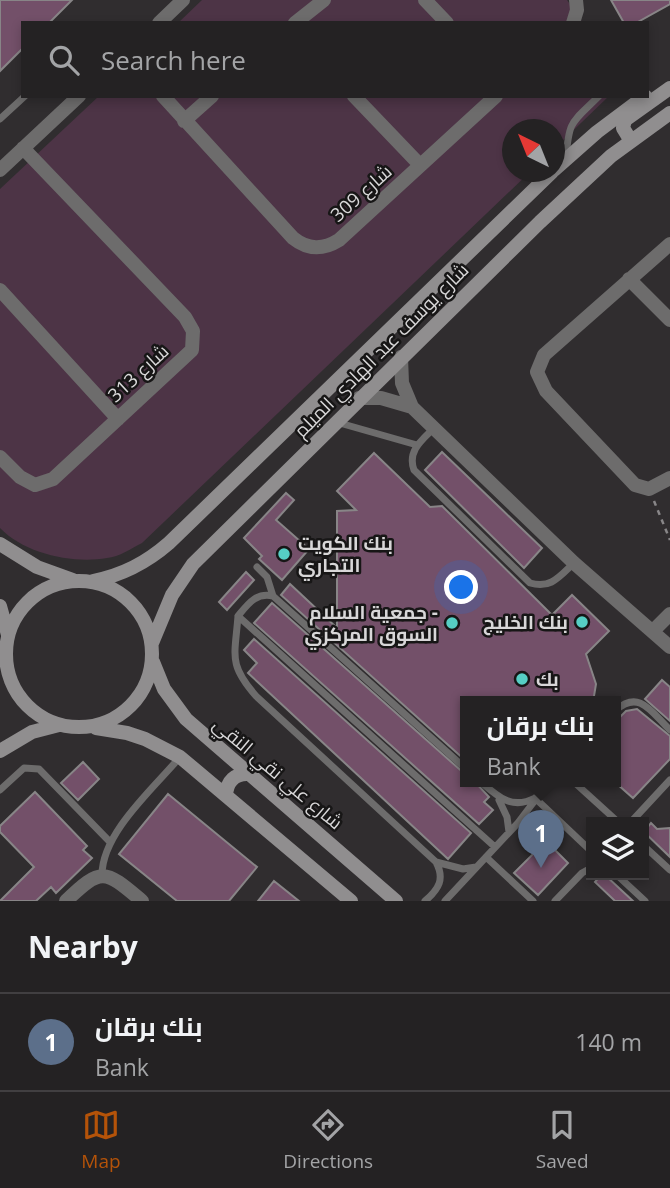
<!DOCTYPE html>
<html lang="en">
<head>
<meta charset="utf-8">
<style>
  :root { --surface:#242223; --page:#302f30; --text:#f1f3f6; --muted:#a3a4a6; --line:#413f41; --accent:#b45309 }
  body { margin:0; font-family:"Open Sans",Cairo,sans-serif; background:var(--page); color:var(--text) }
  .controls { position:absolute; right:21px; bottom:21px; display:grid; overflow:hidden; border-radius:0px; box-shadow:0 4px 10px #0003 }
  .controls button { width:63px; height:63px; display:grid; place-items:center; padding:0; border:0; border-bottom:2px solid var(--line); background:var(--surface); color:var(--text); font:35px sans-serif }
  .compass { position:absolute; left:502px; top:119px; width:63px; height:63px; border-radius:50%; background:var(--surface); box-shadow:0 4px 10px #0003; rotate:317deg }
  .you { position:absolute; left:462px; top:588px; width:24px; height:24px; margin:-18px; border:5px solid #fff; border-radius:50%; background:#1a73e8; box-shadow:0 0 0 10px #1a73e833 }
  .badge { display:grid; place-items:center; width:46px; height:46px; border-radius:50%; background:var(--accent); color:#fff; font-size:23px; font-weight:700 }
  .pin { position:absolute; translate:-50% -58px; filter:drop-shadow(0 2px 4px #0008) }
  .pin::after { content:''; position:absolute; top:37px; width:24px; height:21px; background:inherit; clip-path:polygon(0 0,100% 0,50% 100%) }
  .popup { position:absolute; left:460px; top:696px; width:161px; height:91px; box-sizing:border-box; display:grid; place-content:center; border-radius:0px; background:var(--surface); filter:drop-shadow(0 2px 5px #0005); font-size:23px; white-space:nowrap; color:var(--muted) }
  .popup b { font-size:26px; color:var(--text) }
  .popup::after { content:''; position:absolute; left:50%; top:100%; margin-left:-14px; border:14px solid transparent; border-top-color:var(--surface) }
  .list { margin:0; padding:0; list-style:none }
  h2 { display:flex; justify-content:space-between; align-items:center; height:91px; margin:0; padding:0 28px; font-size:30px }
  h2 small { font-size:23px; font-weight:400; color:var(--muted) }
  .list li { display:grid; grid-template-columns:46px 1fr auto; gap:21px; align-items:center; box-sizing:border-box; height:98px; padding:0 28px; border-top:2px solid var(--line) }
  .list b { display:block; font-size:26px; white-space:nowrap }
  .list p { margin:0; font-size:23px; white-space:nowrap; color:var(--muted) }
  .list em { font-size:23px; font-style:normal; color:var(--muted) }
  .icon { flex:none; width:38px; height:38px; fill:none; stroke:currentColor; stroke-width:2; stroke-linecap:round; stroke-linejoin:round }
  .map { position:relative; flex:none; width:670px; height:901px; overflow:hidden }
  .search { position:absolute; background:var(--surface); box-shadow:0 4px 10px #0003; left:21px; right:21px; top:21px; height:77px; display:flex; align-items:center; gap:18px; box-sizing:border-box; padding:0 24px; border-radius:0px; color:var(--muted); font-size:26px }
  .sheet { height:189px; background:var(--surface) }
  nav { display:flex; justify-content:space-around; align-items:center; box-sizing:border-box; height:98px; border-top:2px solid var(--line); background:var(--surface); font-size:19px; color:var(--muted) }
  nav a { display:grid; justify-items:center; gap:4px }
  nav .on { color:var(--accent) }
  .map>svg:first-child { display:block }
</style>
</head>
<body>
<div class="map">
<svg width="670" height="901" viewBox="0 0 670 901">
  <rect width="100%" height="100%" fill="#302d2f"/>
  <path fill="#4d3446" d="M202,0h365l16,23h-405z
    M99,96h510l-54,52 -1,-18h-42v42h18l-388,371c-10,5 -23,14 -35,15 -34,6 -82,-4 -107,-30v-339z"/>
  <path fill="#735069" stroke="#888587" stroke-width="2" d="M0,0h72l-23,23h-26v25l-23,23z
    M611,0h59v4l-34,19h-12z
    M442,452l100,96 -18,20 -99,-98z
    M374,453l56,54 12,-1 110,109 20,-20 37,36 -23,23 10,30 -3,18h-127v59l-185,-166 9,-11 47,44v-117l19,-1 -19,-19z
    M286,493l8,7 -18,20 33,29 -27,31 -23,-21 3,-3 -18,-18z
    M246,572l8,8 -27,30 -8,-8z
    M272,603l194,172v7h9l14,15 -5,5 9,8 -14,14 -225,-201z
    M254,639l217,194 -23,26 -200,-186 9,-10 -13,-13z
    M662,680l8,7v34l-25,-22z
    M637,709l33,27v23l-37,39 -17,-15v-62l10,-10z
    M83,762l16,17 -21,21 -17,-17z
    M35,792l52,54 -4,4 9,8 -36,35 -5,-6 -15,14h-36l34,-34 -34,-35v-6z
    M168,794l89,73 -28,34h-52l-58,-47z
    M651,823l6,6 13,-1v29l-26,-25z
    M550,845l18,18 -30,32 -24,-22 23,-23z
    M601,875h4l28,26h-18l-20,-19z
    M274,881l25,20h-41z"/>
  <g fill="none" stroke-linecap="round" stroke-linejoin="round">
    <path stroke="#888688" stroke-width="2.5" stroke-dasharray="5 5" stroke-linecap="butt" d="M654,501l16,39"/>
    <path stroke="#6d6c6c" stroke-width="7" d="M0,119l25,-23
      M566,158c3,-39 6,-35 33,-62
      M336,422l81,23
      M434,428c-12,12 -27,23 -20,42l116,113c21,6 29,-6 44,-20
      M257,567l10,10 6,19
      M238,616l257,231
      M616,710c24,-21 36,3 54,20
      M481,782c17,15 31,28 54,16
      M574,782l44,40
      M0,790l24,-22 15,1 71,73
      M535,798l56,53
      M499,800l8,17 2,15
      M631,822l39,-42
      M644,846l26,24
      M486,857l47,44
      M436,862l27,7 13,-2
      M102,875c0,-42 51,-86 78,-118
      M617,875l28,26
      M425,901c14,-12 20,-22 11,-39l-180,-166c-28,-32 -21,-40 -18,-80 10,-12 18,-24 35,-20l193,173
      M445,901l72,-77 32,-42
      M555,901l27,-28 9,-5"/>
    <path stroke="#6d6c6c" stroke-width="14" d="M425,0l22,23
      M159,23l24,-23
      M295,23l29,-23
      M573,23l4,-13 -1,-10
      M163,96l130,142c15,12 30,12 46,2l157,-144
      M354,96l66,69
      M184,121l28,-25
      M0,170l79,-74
      M670,244l-126,111 -7,17 9,19 89,94 14,4 21,-11
      M629,279l41,41
      M0,290l118,129
      M401,357l1,26 10,24 162,156 96,84
      M359,398h22l31,9
      M0,457l20,20 15,8 18,-6 139,-129 1,-19 -8,-14 -162,-169
      M653,631l17,-17
      M66,901c36,-35 39,-31 76,0"/>
    <path stroke="#908e8f" stroke-width="14" d="M631,141l-8,-13 2,-8 45,-32
      M554,170l43,-38 48,-36
      M0,544l37,23 36,13
      M6 654a73 73 0 1 1 146 0a73 73 0 1 1-146 0Z
      M93,581c30,-6 53,-18 76,-38l383,-371
      M0,606l8,29
      M152,643l20,-48 21,-31 347,-342 71,-66 59,-43
      M153,662l11,27 22,30 210,182
      M96,728l31,5 18,6 35,18 171,144
      M0,751l32,-19 27,-7
      M226,795c1,-14 9,-22 23,-21"/>
  </g>
  <g fill="#56cec4" stroke="#171616" stroke-width="2.5">
    <circle cx="284" cy="554" r="7"/>
    <circle cx="582" cy="622" r="7"/>
    <circle cx="452" cy="623" r="7"/>
    <circle cx="522" cy="679" r="7"/>
  </g>
  <g text-anchor="middle" dominant-baseline="central" stroke-width="5" stroke-linejoin="round" paint-order="stroke">
    <g font-size="19" fill="#d8d7d8" stroke="#171616">
      <text transform="translate(361 193) rotate(-42)">شارع 309</text>
      <text transform="translate(381 350) rotate(-45)">شارع يوسف عبد الهادي الميلم</text>
      <text transform="translate(138 373) rotate(-43)">شارع 313</text>
      <text transform="translate(278 773) rotate(40)">شارع علي نقي النقي</text>
    </g>
    <g font-size="19" font-weight="bold" fill="#d8d7d8" stroke="#171616" text-anchor="start">
      <text x="298" y="543">بنك الكويت<tspan x="298" dy="22">التجاري</tspan></text>
      <text x="438" y="612" text-anchor="end">جمعية السلام -<tspan x="438" dy="22">السوق المركزي</tspan></text>
      <text x="568" y="622" text-anchor="end">بنك الخليج</text>
      <text x="536" y="679">بك</text>
    </g>
  </g>
</svg>
<div class="controls">
<button><svg class="icon" aria-label="layers" viewBox="0 0 24 24"><path d="M12 4l9 5-9 5-9-5zM3 14l9 5 9-5"/></svg></button>
</div>
<svg class="compass" viewBox="-18 -18 36 36"><path d="M0-13l5 13h-10z" fill="#e53935"/><path d="M0 13l5-13h-10z" fill="#a3a4a6"/></svg>
<div class="you"></div>
<div class="pin badge" style="left:541px;top:868px;background:#5c6f8a">1</div>
<div class="popup"><b>بنك برقان</b>Bank</div>
<div class="search"><svg class="icon" aria-label="search" viewBox="0 0 24 24"><circle cx="10" cy="10" r="6"/><path d="M15 15l6 6"/></svg>Search here</div>
</div>
<section class="sheet">
<h2>Nearby<small></small></h2>
<ul class="list">
<li><span class="badge" style="background:#5c6f8a">1</span><div><b>بنك برقان</b><p>Bank</p></div><em>140 m</em></li>
</ul>
</section>
<nav>
<a class="on"><svg class="icon" aria-label="map" viewBox="0 0 24 24"><path d="M3 6l6-2 6 2 6-2v14l-6 2-6-2-6 2zM9 4v14M15 6v14"/></svg>Map</a>
<a><svg class="icon" aria-label="directions" viewBox="0 0 24 24"><path d="M12 3l9 9-9 9-9-9zM9 14v-3h6M13 9l2 2-2 2"/></svg>Directions</a>
<a><svg class="icon" aria-label="saved" viewBox="0 0 24 24"><path d="M7 4h10v16l-5-4-5 4z"/></svg>Saved</a>
</nav>
</body>
</html>
